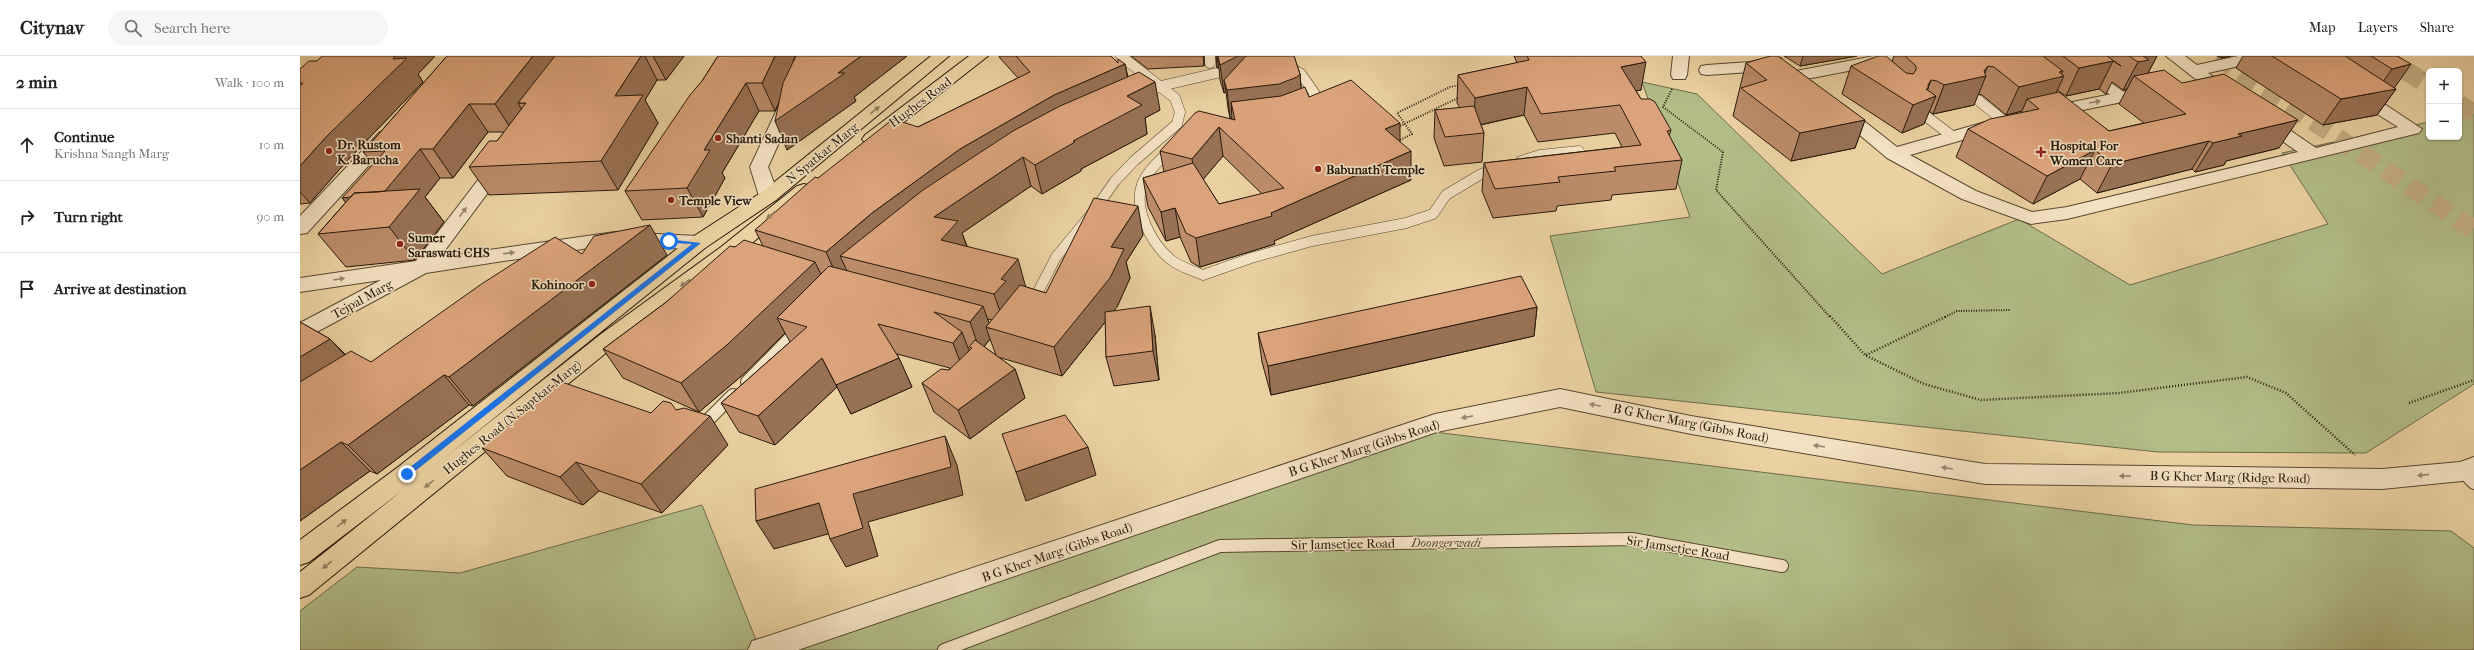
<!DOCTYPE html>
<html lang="en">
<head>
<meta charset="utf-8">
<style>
  :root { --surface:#fff; --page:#f6f6f6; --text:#222; --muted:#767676; --line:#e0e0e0 }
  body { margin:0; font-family:"IM FELL French Canon",serif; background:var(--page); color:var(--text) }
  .controls { position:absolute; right:12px; top:12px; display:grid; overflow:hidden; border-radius:6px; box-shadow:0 1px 3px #0004 }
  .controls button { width:36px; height:36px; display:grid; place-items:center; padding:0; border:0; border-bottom:1px solid var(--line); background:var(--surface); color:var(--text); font:20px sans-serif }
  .stop { position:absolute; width:12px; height:12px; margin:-9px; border:3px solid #1a73e8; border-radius:50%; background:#fff }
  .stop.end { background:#1a73e8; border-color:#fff; box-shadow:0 1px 4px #0008 }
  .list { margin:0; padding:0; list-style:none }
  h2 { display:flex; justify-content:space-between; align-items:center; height:52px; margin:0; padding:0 16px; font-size:17px }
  h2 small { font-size:13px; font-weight:400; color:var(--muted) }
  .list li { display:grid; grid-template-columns:26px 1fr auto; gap:12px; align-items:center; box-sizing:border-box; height:72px; padding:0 16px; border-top:1px solid var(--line) }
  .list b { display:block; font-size:15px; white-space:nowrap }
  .list p { margin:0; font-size:13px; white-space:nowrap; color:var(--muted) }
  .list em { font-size:13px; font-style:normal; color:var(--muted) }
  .icon { flex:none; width:22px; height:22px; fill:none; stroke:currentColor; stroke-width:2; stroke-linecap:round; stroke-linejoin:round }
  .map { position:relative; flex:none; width:2174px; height:594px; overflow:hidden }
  header { display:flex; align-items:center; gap:24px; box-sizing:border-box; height:56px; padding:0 20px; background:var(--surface); border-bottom:1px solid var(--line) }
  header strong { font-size:19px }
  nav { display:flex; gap:22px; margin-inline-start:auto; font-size:14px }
  .search { width:280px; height:36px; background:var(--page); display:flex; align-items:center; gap:10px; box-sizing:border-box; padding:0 14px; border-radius:22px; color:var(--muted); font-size:15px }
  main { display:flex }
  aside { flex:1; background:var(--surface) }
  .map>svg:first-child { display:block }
</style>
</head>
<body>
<header>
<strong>Citynav</strong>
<div class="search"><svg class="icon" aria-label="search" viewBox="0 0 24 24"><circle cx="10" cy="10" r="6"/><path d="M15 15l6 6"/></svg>Search here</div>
<nav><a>Map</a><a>Layers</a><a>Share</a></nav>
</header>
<main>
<aside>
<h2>2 min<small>Walk · 100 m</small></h2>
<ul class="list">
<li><svg class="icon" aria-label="ahead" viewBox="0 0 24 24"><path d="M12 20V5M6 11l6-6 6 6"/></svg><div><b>Continue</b><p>Krishna Sangh Marg</p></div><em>10 m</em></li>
<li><svg class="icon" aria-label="right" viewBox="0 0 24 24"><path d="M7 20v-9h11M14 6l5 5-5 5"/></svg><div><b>Turn right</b></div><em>90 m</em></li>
<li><svg class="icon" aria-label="arrive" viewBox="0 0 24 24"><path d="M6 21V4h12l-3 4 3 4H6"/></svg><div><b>Arrive at destination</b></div></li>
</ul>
</aside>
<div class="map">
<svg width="2174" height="594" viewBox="0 0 2174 594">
  <rect width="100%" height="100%" fill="#ebd1a1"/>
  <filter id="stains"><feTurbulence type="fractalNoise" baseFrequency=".005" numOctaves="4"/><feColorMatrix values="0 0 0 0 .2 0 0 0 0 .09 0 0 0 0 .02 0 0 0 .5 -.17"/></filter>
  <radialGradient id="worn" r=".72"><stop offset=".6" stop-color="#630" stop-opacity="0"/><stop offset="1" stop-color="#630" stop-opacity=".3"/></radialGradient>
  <path fill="#b2bd88" stroke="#6d6c4a" d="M1342,26l55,12 185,180 137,-55 111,66 198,-61 -46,-71 147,-31v15h30v-22l15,-5v274l-108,69 -208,-1 -562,-60 -46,-156 140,-19z
    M1134,376l759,93 258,6 23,17v102h-1693z
    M402,449l58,145h-460v-39l57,-44 103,6z"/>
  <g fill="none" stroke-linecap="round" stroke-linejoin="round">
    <path stroke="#c4ac83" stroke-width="19" stroke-dasharray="19 10" stroke-linecap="butt" d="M1917,0l257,174
      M2081,0l48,29
      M2159,48l15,9"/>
    <g stroke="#594830" stroke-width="11">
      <path id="service-far1" d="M910,0v7
        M988,10l13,8 14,20 -8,13
        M1797,23l25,18
        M843,38l18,-8 73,-17
        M1678,44l27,22
        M1623,58l29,22
        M873,92c-11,10 -24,21 -30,34 -11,25 8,61 27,77 9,8 22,11 33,16l48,-17 61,-17 94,-18 27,-9 13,-19 35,-21 16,-5
        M1221,105l19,-6 39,-4
        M730,245l8,-9 18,-35 38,-46 21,-30 19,-20 43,-37 3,-12 -5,-14 -54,-42"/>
    </g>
    <g stroke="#594830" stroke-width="14">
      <path id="service" d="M447,326l52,-53
        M400,372l33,-33
        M2162,415l12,12
        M644,594l276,-104 412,-7 150,27"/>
    </g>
    <g stroke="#594830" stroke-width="2">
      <path id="minor" d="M502,0h16l-50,111 11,29 -3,4 -7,2 -7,-2 -3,-4 -9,-29z
        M1373,0h16l-2,19 -2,4h-12l-2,-4z
        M1574,0h34l-2,4 -6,1 -104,20 -6,-1 -3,-4 3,-4 6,-1z
        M1866,0h19l12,9 41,-9h30l-2,4 -58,13 25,18 3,4 -3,4h-12z
        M1475,1l6,1 2,4 -2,4 -31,6 -43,3 -6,-1 -2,-4 2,-4 6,-1 43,-3z
        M1851,30l6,1 3,4 -3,4 -109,22 -6,-1 -3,-4 3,-4 6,-1z
        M2056,32l6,1 60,40 -3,4 -352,86 -36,5 -69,-25 -75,-41 -57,-48 3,-4h12l52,41 92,-26h12l3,4 -3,4 -91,26 66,36 56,21 35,-5 231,-55 -42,-29 -3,-4 3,-4h12l48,33 82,-21 -48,-30 -3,-4 3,-4z
        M86,75l6,1 3,4 -3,4 -85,93 -7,1v-18l80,-84z
        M201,101l7,2 2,4 -70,94 175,-25 83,4 7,2 3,5 -3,5 -7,2 -83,-6 -189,29 -126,68v-18l81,-43 -81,12v-14l116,-17 78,-102z"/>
    </g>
    <g stroke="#594830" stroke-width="2">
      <path id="tertiary" d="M1260,333l131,27 294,48 397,5 78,-7 14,-5v19l-12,5 -80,8 -397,-5 -294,-50 -131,-27 -123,25 -639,218h-50l4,-9 10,-3 673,-224z"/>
    </g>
    <g stroke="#281a0b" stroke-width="2">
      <path id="primary" d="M631,0h18l-173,144 -71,48 -263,212 159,-126 120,-87 76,-61 7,-2 7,2 3,4 -3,4 -76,63 -118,87 -308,251 -9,3v-26l103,-82 -94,72 -9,3v-25l98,-73 293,-229 71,-46z
        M669,0h19l-111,87h-12l-3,-4 3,-4z"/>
    </g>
    <path stroke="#281a0b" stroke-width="2" stroke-dasharray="1 1.5" stroke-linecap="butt" d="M1372,33l-9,18 60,45 -7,38 114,127
      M1098,71l62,-30
      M1098,85l14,-7 -15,-21 53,-26 10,-2
      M1645,261l12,-6 54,-1"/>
    <path stroke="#281a0b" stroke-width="2.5" stroke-dasharray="1 2" stroke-linecap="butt" d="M1530,260l35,39 59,29 57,16 138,-7 128,-16 39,16 69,62
      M1566,299l81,-39
      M2109,347l65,-23"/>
    <use href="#service-far1" stroke="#f2e1c2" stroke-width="10"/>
    <use href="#service" stroke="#f2e1c2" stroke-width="12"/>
    <use href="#minor" fill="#f2e1c2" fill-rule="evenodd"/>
    <use href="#tertiary" fill="#f2e1c2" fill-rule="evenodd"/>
    <use href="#primary" fill="#ebd1a1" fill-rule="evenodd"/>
  </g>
  <path fill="#bc8c6a" stroke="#281a0b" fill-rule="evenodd" d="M22,0h113l-17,18 5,8 -77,80 -36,41 -10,1v-135l17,-8z
    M147,0h237l-18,24h-9l-12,20 13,23 -40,67 -129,5 -20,-28 28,-26 7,-9h-16l-35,46h-13l-15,19 19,25 -29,38 -69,7 -28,-33 27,-31 28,-39 -10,-12z
    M418,0h76l1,1 -2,5 3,-6h111l-53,41 2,4 -69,49 -8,-48 -4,9h-16l-37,62 3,5 -22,39 -61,3 -17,-29 77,-110z
    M699,0h112l7,7 7,1 3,13 32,33 -15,8 2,16 -66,35v2l-39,23 -11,-8 -69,47 5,13 59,41 20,6 97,-58 -17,27 4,16 -13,29 -3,3 41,25 4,45 -45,6 -8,-29v-36l-44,55 -64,-19 17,12 10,29 -55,41 -36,-27 -12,-29 27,-13 1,-2 -53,-14 15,33 -61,27 -14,-27 -62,58 -36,-13 -18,-29 69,-61 -5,-9 -40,40 -46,39 -76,-34 -20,-29 62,-46 70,-56 28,-1 -8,-16 63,-52 100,-51 100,-49 -18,-20zM688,263l4,1 -3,3zM690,283l6,16 -12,-8z
    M831,0h73v10l-56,3z
    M916,0h78l6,18 1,14 8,9 91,45 11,38 -137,61 1,3 -75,23 -9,-5 -11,-25 -14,4 -18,-34 -5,-29 21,-6 -4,-21 72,-32v-1h-2l-2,-10 -2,-16 -2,1 -4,-13 -1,-12h-2zM923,100l39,38 -43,10 -16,-25z
    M1214,0h127v34l-5,1 5,8 30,31 -2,6 13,24 -6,29 -64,6 -1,5 -54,6 -1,5 -63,7 -11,-27 2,-28 138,-16 -7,-14 -77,9 -14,-27 -43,10 3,8 -2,29 -38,4 -10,-28 1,-28 25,-2 -3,-5 1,-28 59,-12z
    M1484,0h73l-57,10z
    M1594,0h263l-9,17 34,10 97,65 -53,13 -2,4 -29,7 -3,-3 -95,24 -17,-14 -47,25 -77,-47 12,-28 53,-16 1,-2 -16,4 -24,-20 -4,-1 -4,11 -41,9 -4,-3 -5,13 -22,9 -60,-39 9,-28 41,-5zM1812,26l11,8 4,-1 -8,15 25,19 -35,8 -53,-38 1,-3 9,6 33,-7 7,5z
    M1917,0h14l-10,2z
    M1943,0h154l-3,32 2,1 -19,26 -54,10 -87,-57z
    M1446,7l119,57 -10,28 -64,13 -58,-45z
    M367,199l-194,151 -4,-1 -92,69 -7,-3 -70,50v-199l30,17 15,15 26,8z
    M1237,251l-3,29 -263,59 -9,-33 -4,-29z
    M376,354l52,35 -66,68 -63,-22 -16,14 -76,-29 -25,-28 169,-35z"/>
  <path fill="#997256" stroke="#281a0b" d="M95,0h40l-17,18 5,8 -77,80 -36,41 -10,-11v-26l26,-29z
    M233,0h28l-35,47h-8l7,13 -12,16 -18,-28z
    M341,0h4l12,24 -12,20 13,23 -40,67 -17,-29 14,-65z
    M353,0h31l-18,24z
    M475,0h19l1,1 -2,4 2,6 -20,44 -13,-28z
    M561,0h46l-53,41 2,4 -69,49 -12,-29z
    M903,0h1v10z
    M916,0h1l2,12h-2z
    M918,0h50l32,18 2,28h-71l1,16h-2l-3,-28 -3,-10 2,12 -2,1 -4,-28z
    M1503,0h54l-57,10z
    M1837,0h20l-10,19 -13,1 -7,13 -4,1 15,-28z
    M1922,0h9l-10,2z
    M1813,5l-14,28 -33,7 13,-28z
    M1346,6l-5,28 -25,5 5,-28z
    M825,8l5,28 -290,164 8,17 -9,8 -13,-29 46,-39 88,-64 94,-54z
    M2111,8l-18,26 3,-1 -19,26 -54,10 18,-26 34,-6 17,-24z
    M1688,10l-5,11 3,-1 -12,29 -41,9 11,-29 40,-14z
    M1763,15l-3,6 4,-1 -13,28 -24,-5 -5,12 -16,4 13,-28 40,-15z
    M1631,24l-7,20 12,-4 -12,28 -22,9 11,-28z
    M855,26l5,28 -15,8 2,16 -66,35v2l-39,23 -7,-29 38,-24 54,-45z
    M446,27l13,28 -37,62 3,5 -22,39 -16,-29 17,-38z
    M1227,31l-3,28 -50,11 1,-28z
    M169,48l19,28 -35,46 -20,-29z
    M1565,64l-10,28 -64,13 9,-28z
    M1998,64l-19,28 -53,13 -2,4 -29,7 18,-29 25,-9z
    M1100,67v28l-15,-22z
    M919,71l4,29 -27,32 -4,-29z
    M1909,85l-17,28 -95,24 15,-29z
    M120,93l20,29 -15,19 19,25 -29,38 -26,-33h-24l-23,-29z
    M1795,94l-15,29 -47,25 14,-28z
    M1111,95v29l-137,61 1,3 -75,23 -4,-29 75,-25z
    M723,101l8,29 -69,47 6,17 -16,19 -18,-52z
    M838,150l5,29 -17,27 4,16 -13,29 -55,69 -8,-29 57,-100z
    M875,152l5,29 -14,4 -5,-29z
    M350,169l17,30 -194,151 -24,-29z
    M718,203l8,29 -22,35 -10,-29 7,-15z
    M515,206l14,29 -52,27 8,15 -40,40 -46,39 -18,-29z
    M683,250l8,23 -5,-2 4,12 -10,12 -10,-29z
    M850,250l5,29 4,45 -6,-29z
    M1237,251l-3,29 -263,59 -3,-29z
    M662,276l11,29 -9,11 -11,-29z
    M30,283l27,29 -57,36v-47z
    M522,302l15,29 -62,58 -17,-29z
    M599,302l13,29 -61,27 -15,-29z
    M715,313l10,29 -55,41 -12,-29z
    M144,319l25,30 -92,69 -29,-29z
    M410,360l18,29 -66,68 -21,-29z
    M645,380l12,29 6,30 -95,27 10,34 -32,11 -16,-28 23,-45z
    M41,386l29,29 -70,50v-51z
    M788,391l8,28 -70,26 -10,-29z
    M276,406l23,29 -16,14 -23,-28z
    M519,447l16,29 -61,17 -18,-28z"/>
  <path fill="#dba37b" stroke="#281a0b" d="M22,0h73l-2,3 14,-1 -81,79 -26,29v-80l3,-3h-3v-14l9,-8h8z
    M147,0h86l-38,48h-26l-36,45h-13l-35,42 -7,1 -24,1 -3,4 -9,1 43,-47 -22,1z
    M255,0h86l-26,40 28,-1 -42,66 -132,6 20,-26h8l29,-38h-8z
    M418,0h57l-13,27h-16l-42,67h6l-23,38 -62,3 65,-96 12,-14z
    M496,0h65l-23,17h7l-70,48 8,-38z
    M716,0h95l7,7v-4l7,5 -71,31 -94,54 -88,64 -46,39 -71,-22 60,-53 3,1 75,-59 25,8 112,-55z
    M918,0h20l-18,9z
    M946,0h48l6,18 -3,3 -18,7 -52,6 -3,-10z
    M1227,0h114l5,6 -25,5 20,32h9l5,3 16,28 -4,1 15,29 -68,7 2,4 -58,6 2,5 -65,7 -11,-26 157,-18 -21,-40 -79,9 -14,-27 -52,11 -17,-23 71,-15z
    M1470,0h8l87,64 -65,13 -59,-45 26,-8 -21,-17z
    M1578,0h8l20,17 7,1 3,-4v-4l-11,-10h139v1l19,14 -4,1 5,4 -45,11 -25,-20 -6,-1 -4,5 2,5 -42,9 -7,-4 -6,-1 -3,5v4h-2l10,7 -23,9 -62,-39z
    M1763,0h44l14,10 -8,-5 -34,7z
    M1829,0h14l6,4 -11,2z
    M1972,0h73l51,33 -55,10z
    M2071,0h26l14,8 -19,5z
    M1864,14l18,13 42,-9 74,46 -60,14 4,2 -29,7 -4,-2 -97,23 -17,-14 -48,26 -79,-47 22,-10 49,-10 -12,-10 32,-7 50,39 77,-17 -52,-38z
    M839,16l16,10 -28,14 15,9 -69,36 2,1 -40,23 -12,-8 -89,60 24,4 -17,19 77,19 -17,20 5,2 -12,13 -154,-38 83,-66 90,-59 47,-25z
    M1051,24l49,43 -15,6 26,22 -140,62 1,3 -76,22 -10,-5 -11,-25 -14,4 -18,-34 50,-15 26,41 65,-16 -65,-61 -27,32 -32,-8 35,-38 4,-2 36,9 -4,-18 50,-6 24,-9 4,10z
    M1174,50l10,27 -39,4 -10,-27z
    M120,133l-31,38 -71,7 36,-41z
    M794,142l44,8 -27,41 13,2 -14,29 -56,69 -68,-20 34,-42 26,8z
    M350,169l-201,152 -5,-2 -96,70 -7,-3 -41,28v-88l51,-31 20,11 112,-79 72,-46 27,17 12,-18z
    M444,184l71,22 -87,82 -47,39 -78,-34 62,-46 65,-57 5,1z
    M529,210l154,40 -13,16 -36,-10 28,20 -9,11 -75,-19 21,34 -63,27 -14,-27 -64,58 -37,-13 86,-76 -30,-9z
    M1221,220l16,31 -269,59 -10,-33z
    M850,250l3,45 -47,6 -1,-45z
    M0,266l30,17 -30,18z
    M675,284l40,29 -57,41 -36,-27 19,-14 8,1 23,-22 -3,-1z
    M259,325l92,32 12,-12 8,2 5,7 8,-2 26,8 -69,68 -65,-22 -16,15 -78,-29z
    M765,359l23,32 -72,25 -14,-38z
    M645,380l6,31 -98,27 10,34 -33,11 -11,-36 -63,18 -1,-32z"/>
  <defs><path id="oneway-solid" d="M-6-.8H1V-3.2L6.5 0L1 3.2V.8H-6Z"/></defs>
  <g fill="#978770">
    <use href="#oneway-solid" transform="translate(1795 46) rotate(-10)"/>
    <use href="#oneway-solid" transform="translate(163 156) rotate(-53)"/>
    <use href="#oneway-solid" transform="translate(209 197) rotate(-8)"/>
    <use href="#oneway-solid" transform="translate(39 223) rotate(-9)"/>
    <use href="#oneway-solid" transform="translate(1295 349) rotate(-168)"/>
    <use href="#oneway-solid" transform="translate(1167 361) rotate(169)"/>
    <use href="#oneway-solid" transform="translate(1519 390) rotate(-171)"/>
    <use href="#oneway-solid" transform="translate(1647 412) rotate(-171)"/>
    <use href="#oneway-solid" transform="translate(2123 419) rotate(174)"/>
    <use href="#oneway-solid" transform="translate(1825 420) rotate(-179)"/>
  </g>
  <g fill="#937f5e">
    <use href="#oneway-solid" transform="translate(575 54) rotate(-39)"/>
    <use href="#oneway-solid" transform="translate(471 159) rotate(140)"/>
    <use href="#oneway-solid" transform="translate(385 227) rotate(144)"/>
    <use href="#oneway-solid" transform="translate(129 428) rotate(141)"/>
    <use href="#oneway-solid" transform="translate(42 467) rotate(-37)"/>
    <use href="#oneway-solid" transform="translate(27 509) rotate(141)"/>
  </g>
  <path fill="#1a73e8" d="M367,183l34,4 -292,233h-5v-4l288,-228 -23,-1z"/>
  <g fill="#8f2418" stroke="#f2e1c2" stroke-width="1.5">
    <circle cx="418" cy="82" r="4"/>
    <circle cx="29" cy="95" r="4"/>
    <path d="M1739 90h4v4h4v4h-4v4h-4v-4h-4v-4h4z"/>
    <circle cx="1018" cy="113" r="4"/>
    <circle cx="371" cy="144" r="4"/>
    <circle cx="100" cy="188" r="4"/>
    <circle cx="292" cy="228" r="4"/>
  </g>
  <g text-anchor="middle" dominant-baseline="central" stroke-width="3" stroke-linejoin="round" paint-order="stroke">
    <g font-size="13" fill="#281a0b" stroke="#f2e1c2">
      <text transform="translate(620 46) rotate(-37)">Hughes Road</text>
      <text transform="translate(522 97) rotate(-39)">N Spatkar Marg</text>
      <text transform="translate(62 243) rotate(-29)">Tejpal Marg</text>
      <text transform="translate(212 361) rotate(-39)">Hughes Road (N Saptkar Marg)</text>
      <text transform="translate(1391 367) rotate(11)">B G Kher Marg (Gibbs Road)</text>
      <text transform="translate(1064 392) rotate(-18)">B G Kher Marg (Gibbs Road)</text>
      <text transform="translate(1930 421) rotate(1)">B G Kher Marg (Ridge Road)</text>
      <text transform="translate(1043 488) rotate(-1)">Sir Jamsetjee Road</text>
      <text transform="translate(1378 492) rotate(9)">Sir Jamsetjee Road</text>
      <text transform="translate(757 496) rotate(-19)">B G Kher Marg (Gibbs Road)</text>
    </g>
    <g font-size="13" font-weight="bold" fill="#281a0b" stroke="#f2e1c2" text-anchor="start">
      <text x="426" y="82">Shanti Sadan</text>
      <text x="37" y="88">Dr. Rustom<tspan x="37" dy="15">K. Barucha</tspan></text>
      <text x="1750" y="89">Hospital For<tspan x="1750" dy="15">Women Care</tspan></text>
      <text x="1026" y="113">Babunath Temple</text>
      <text x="379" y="144">Temple View</text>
      <text x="108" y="181">Sumer<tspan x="108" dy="15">Saraswati CHS</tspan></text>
      <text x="284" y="228" text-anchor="end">Kohinoor</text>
    </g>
    <g font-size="13" font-style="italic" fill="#514b30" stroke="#f2e1c2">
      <text x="1146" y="486">Doongerwadi</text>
    </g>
  </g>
  <rect width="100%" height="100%" filter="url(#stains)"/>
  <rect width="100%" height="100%" fill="url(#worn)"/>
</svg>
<div class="controls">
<button>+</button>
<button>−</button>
</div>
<div class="stop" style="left:369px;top:185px"></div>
<div class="stop end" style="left:107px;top:418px"></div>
</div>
</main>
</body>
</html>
